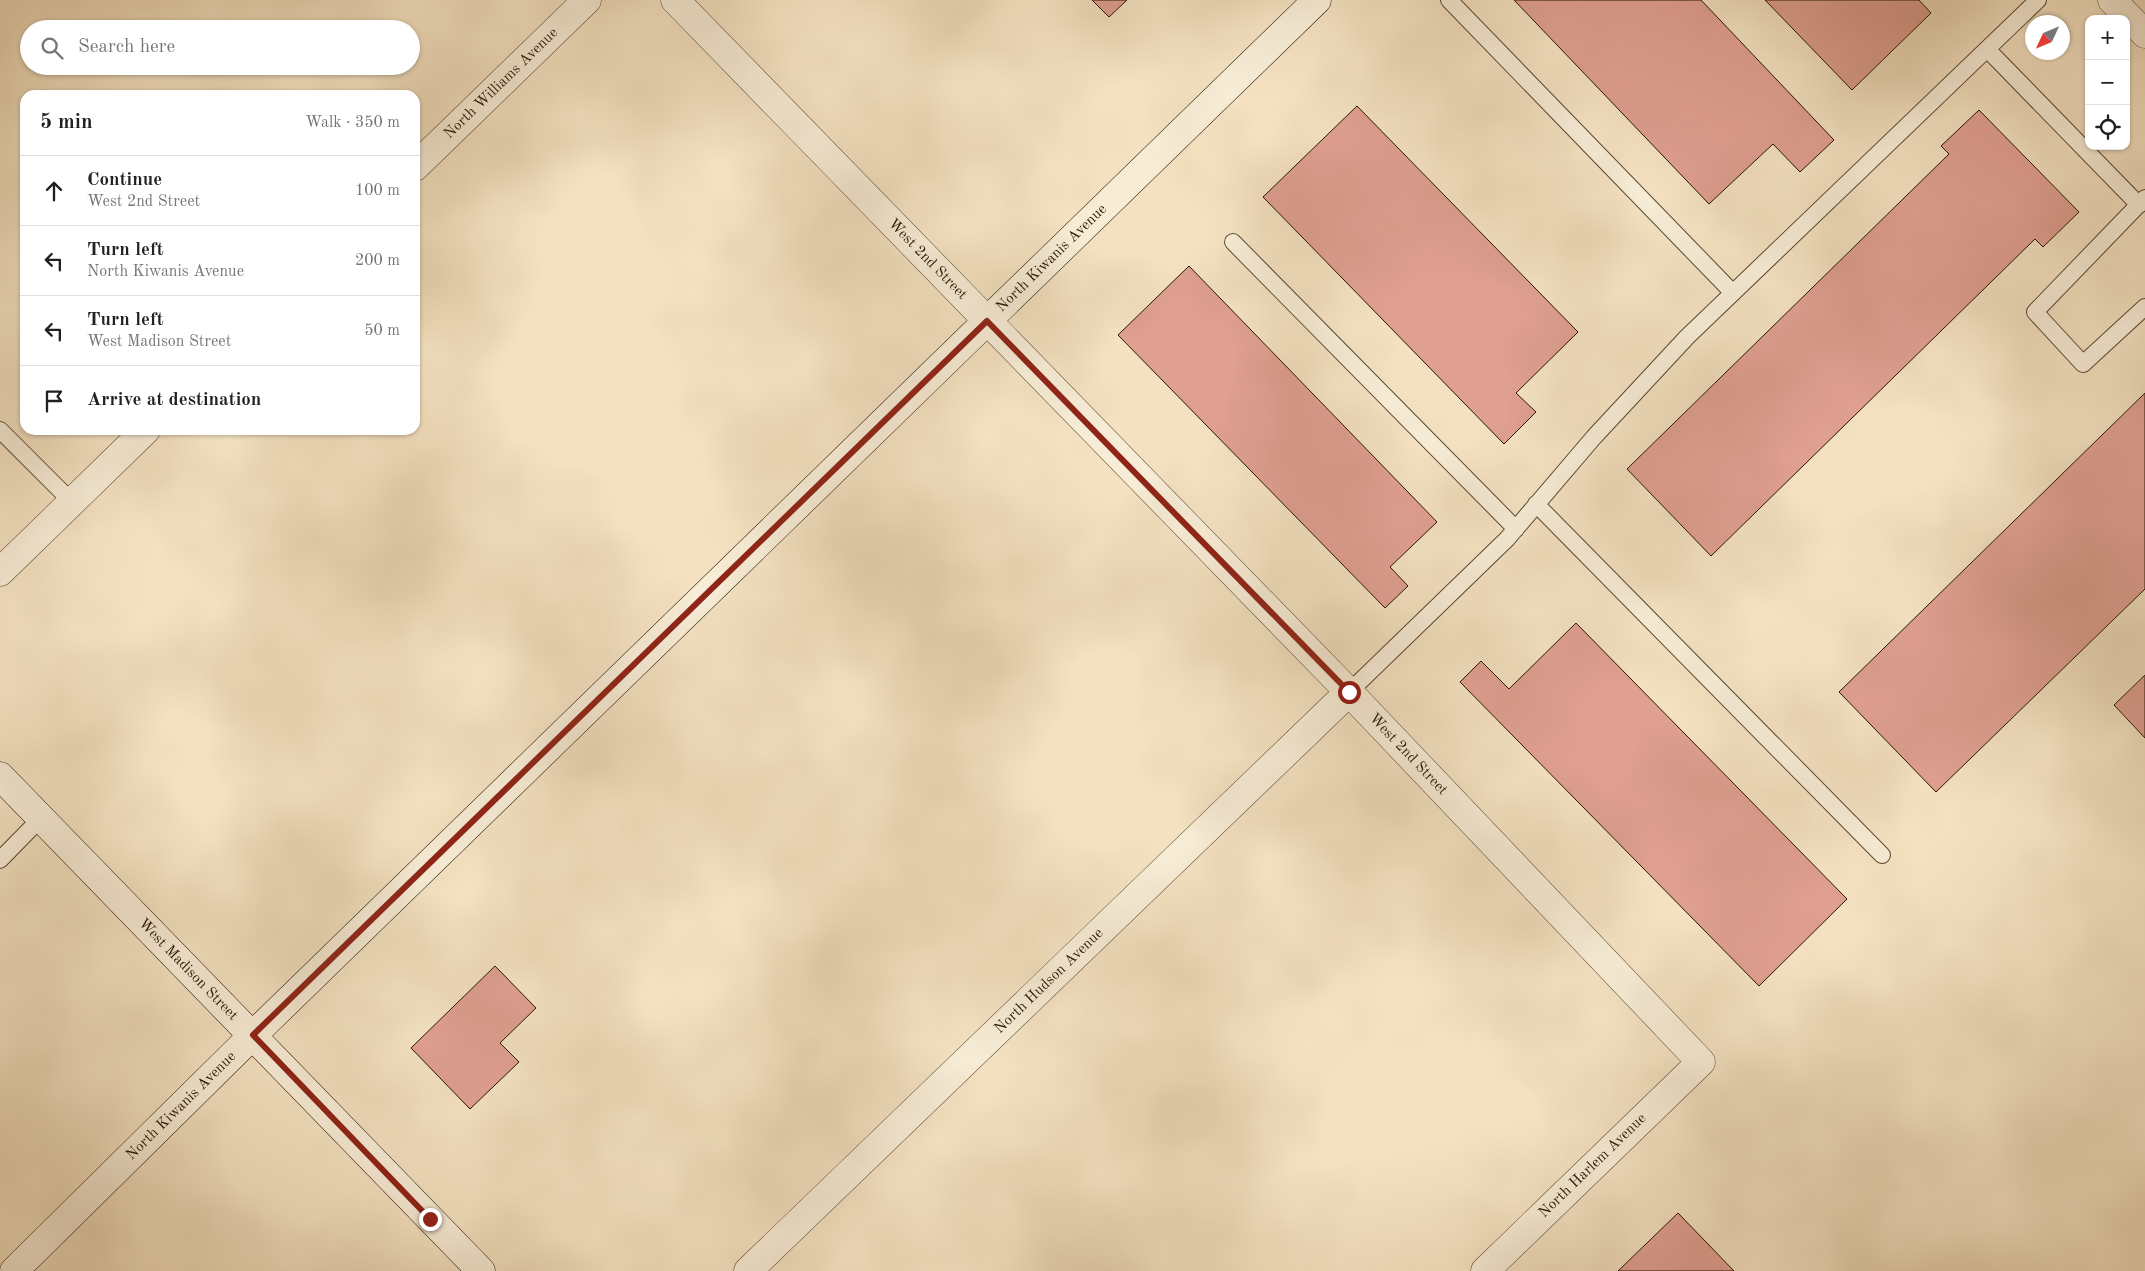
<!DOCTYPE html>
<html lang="en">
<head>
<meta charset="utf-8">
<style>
  :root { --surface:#fff; --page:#f2f2f2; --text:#202124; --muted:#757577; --line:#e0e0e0 }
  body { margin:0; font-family:"Old Standard TT",serif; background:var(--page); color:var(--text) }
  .controls { position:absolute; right:15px; top:15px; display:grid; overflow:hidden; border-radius:10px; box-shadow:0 1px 4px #0004 }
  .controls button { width:45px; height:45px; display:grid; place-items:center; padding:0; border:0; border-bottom:1px solid var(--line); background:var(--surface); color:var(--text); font:25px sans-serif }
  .compass { position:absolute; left:2025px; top:15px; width:45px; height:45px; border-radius:50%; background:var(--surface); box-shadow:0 1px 4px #0004; rotate:226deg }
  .stop { position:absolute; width:15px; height:15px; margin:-11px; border:4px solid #8f2418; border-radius:50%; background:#fff }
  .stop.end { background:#8f2418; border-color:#fff; box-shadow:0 1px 5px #0008 }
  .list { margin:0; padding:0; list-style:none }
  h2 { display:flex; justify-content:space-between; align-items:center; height:65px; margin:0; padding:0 20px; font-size:21px }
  h2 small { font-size:16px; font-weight:400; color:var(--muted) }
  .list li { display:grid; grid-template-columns:32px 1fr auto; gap:15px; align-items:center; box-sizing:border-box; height:70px; padding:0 20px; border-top:1px solid var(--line) }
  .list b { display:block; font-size:19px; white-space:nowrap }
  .list p { margin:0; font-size:16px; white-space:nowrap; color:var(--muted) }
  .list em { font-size:16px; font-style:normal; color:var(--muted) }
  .icon { flex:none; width:28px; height:28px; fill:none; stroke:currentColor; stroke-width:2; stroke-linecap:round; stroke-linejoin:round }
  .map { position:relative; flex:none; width:2145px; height:1271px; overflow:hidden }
  .search { position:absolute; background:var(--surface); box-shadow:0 1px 4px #0004; left:20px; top:20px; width:400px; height:55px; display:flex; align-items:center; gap:12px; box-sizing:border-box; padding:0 18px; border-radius:28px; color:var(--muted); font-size:19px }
  .panel { position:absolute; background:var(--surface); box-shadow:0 1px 4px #0004; left:20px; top:90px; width:400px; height:345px; border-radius:15px }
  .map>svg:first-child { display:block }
</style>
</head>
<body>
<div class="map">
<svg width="2145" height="1271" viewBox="0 0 2145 1271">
  <rect width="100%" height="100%" fill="#f3e1c0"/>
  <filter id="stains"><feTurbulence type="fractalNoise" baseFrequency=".004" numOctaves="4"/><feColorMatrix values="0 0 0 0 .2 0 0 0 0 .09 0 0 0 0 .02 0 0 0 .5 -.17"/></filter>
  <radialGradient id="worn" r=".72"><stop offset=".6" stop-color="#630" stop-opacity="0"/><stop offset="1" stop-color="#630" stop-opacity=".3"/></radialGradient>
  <path fill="#df9f91" stroke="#271500" d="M1092,0h35l-18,17z
    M1514,0h187l133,140 -34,32 -27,-28 -64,60z
    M1765,0h154l12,13 -79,77z
    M1357,106l221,226 -62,61 20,19 -32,32 -241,-247z
    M1979,110l100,102 -36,35 -8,-8 -324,317 -84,-87 322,-315 -8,-8z
    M1189,266l248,256 -47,45 18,19 -23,22 -267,-273z
    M2145,393v196l-209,203 -97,-100z
    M1576,623l271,276 -88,87 -299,-304 21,-21 28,28z
    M2145,675v63l-31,-33z
    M495,966l41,42 -36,35 19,19 -49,47 -59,-61z
    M1678,1213l56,58h-116z"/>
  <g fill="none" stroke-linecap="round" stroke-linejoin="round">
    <g stroke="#5a4830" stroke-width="18">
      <path id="lane" d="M1449,0l284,293
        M1987,49l152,156
        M2145,198l-110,114 48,52 62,-57
        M1233,242l283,287
        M0,430l72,72
        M1536,504l346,351
        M1349,692l158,-153 87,-102 93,-100 351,-337
        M0,860l41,-42"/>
    </g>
    <g stroke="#5a4830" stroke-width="29">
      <g id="street">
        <path id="s1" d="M675,0l674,692 352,370 -216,209"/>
        <path d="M2112,0l33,34"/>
        <path id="s2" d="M415,167l172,-167"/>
        <path d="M0,572l146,-142"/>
        <path id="s3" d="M748,1271l601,-579"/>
      </g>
    </g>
    <g stroke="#271500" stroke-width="29">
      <g id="secondary">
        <path id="s4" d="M0,776l481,495"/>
        <path id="s5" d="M14,1271l239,-236 1064,-1035"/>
      </g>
    </g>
    <use href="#lane" stroke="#f7ecd6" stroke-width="16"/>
    <use href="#street" stroke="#f7ecd6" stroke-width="28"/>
    <use href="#secondary" stroke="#f7ecd6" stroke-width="28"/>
  </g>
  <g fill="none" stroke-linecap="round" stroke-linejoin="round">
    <path stroke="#8f2418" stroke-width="6" d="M430,1219l-177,-184 734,-714 362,371"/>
  </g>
  <g text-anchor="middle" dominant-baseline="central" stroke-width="5" stroke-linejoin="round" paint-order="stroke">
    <g font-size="15" fill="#271500" stroke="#f7ecd6">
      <text stroke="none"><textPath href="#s2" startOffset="120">North Williams Avenue</textPath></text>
      <text stroke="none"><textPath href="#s5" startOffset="1450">North Kiwanis Avenue</textPath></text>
      <text stroke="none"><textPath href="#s1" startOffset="362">West 2nd Street</textPath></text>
      <text stroke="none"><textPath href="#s1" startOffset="1052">West 2nd Street</textPath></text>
      <text stroke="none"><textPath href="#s4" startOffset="270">West Madison Street</textPath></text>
      <text stroke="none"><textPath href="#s3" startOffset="418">North Hudson Avenue</textPath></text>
      <text stroke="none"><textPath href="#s5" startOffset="235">North Kiwanis Avenue</textPath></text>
      <text transform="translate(1593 1166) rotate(-44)">North Harlem Avenue</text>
    </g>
  </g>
  <rect width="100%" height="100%" filter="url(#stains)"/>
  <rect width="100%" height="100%" fill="url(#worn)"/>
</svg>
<div class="controls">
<button>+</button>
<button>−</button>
<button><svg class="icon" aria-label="locate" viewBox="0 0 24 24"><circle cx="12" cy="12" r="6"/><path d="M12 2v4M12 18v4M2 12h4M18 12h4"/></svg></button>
</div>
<svg class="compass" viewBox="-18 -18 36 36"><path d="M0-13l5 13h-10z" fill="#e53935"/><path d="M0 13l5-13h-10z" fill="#757577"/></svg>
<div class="stop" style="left:1349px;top:692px"></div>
<div class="stop end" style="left:430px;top:1219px"></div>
<div class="search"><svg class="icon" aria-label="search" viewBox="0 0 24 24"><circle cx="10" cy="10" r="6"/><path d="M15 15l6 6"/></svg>Search here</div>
<section class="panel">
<h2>5 min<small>Walk · 350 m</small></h2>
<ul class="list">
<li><svg class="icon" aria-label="ahead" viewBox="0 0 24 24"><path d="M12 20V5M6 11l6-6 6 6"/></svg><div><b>Continue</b><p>West 2nd Street</p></div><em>100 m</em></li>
<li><svg class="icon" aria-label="left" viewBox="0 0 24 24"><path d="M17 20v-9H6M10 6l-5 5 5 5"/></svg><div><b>Turn left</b><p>North Kiwanis Avenue</p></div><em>200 m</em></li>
<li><svg class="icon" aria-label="left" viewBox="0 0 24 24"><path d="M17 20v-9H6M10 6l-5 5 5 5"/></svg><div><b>Turn left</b><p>West Madison Street</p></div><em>50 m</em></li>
<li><svg class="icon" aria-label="arrive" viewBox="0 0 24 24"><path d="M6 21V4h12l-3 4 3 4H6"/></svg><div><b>Arrive at destination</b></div></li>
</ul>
</section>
</div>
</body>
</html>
